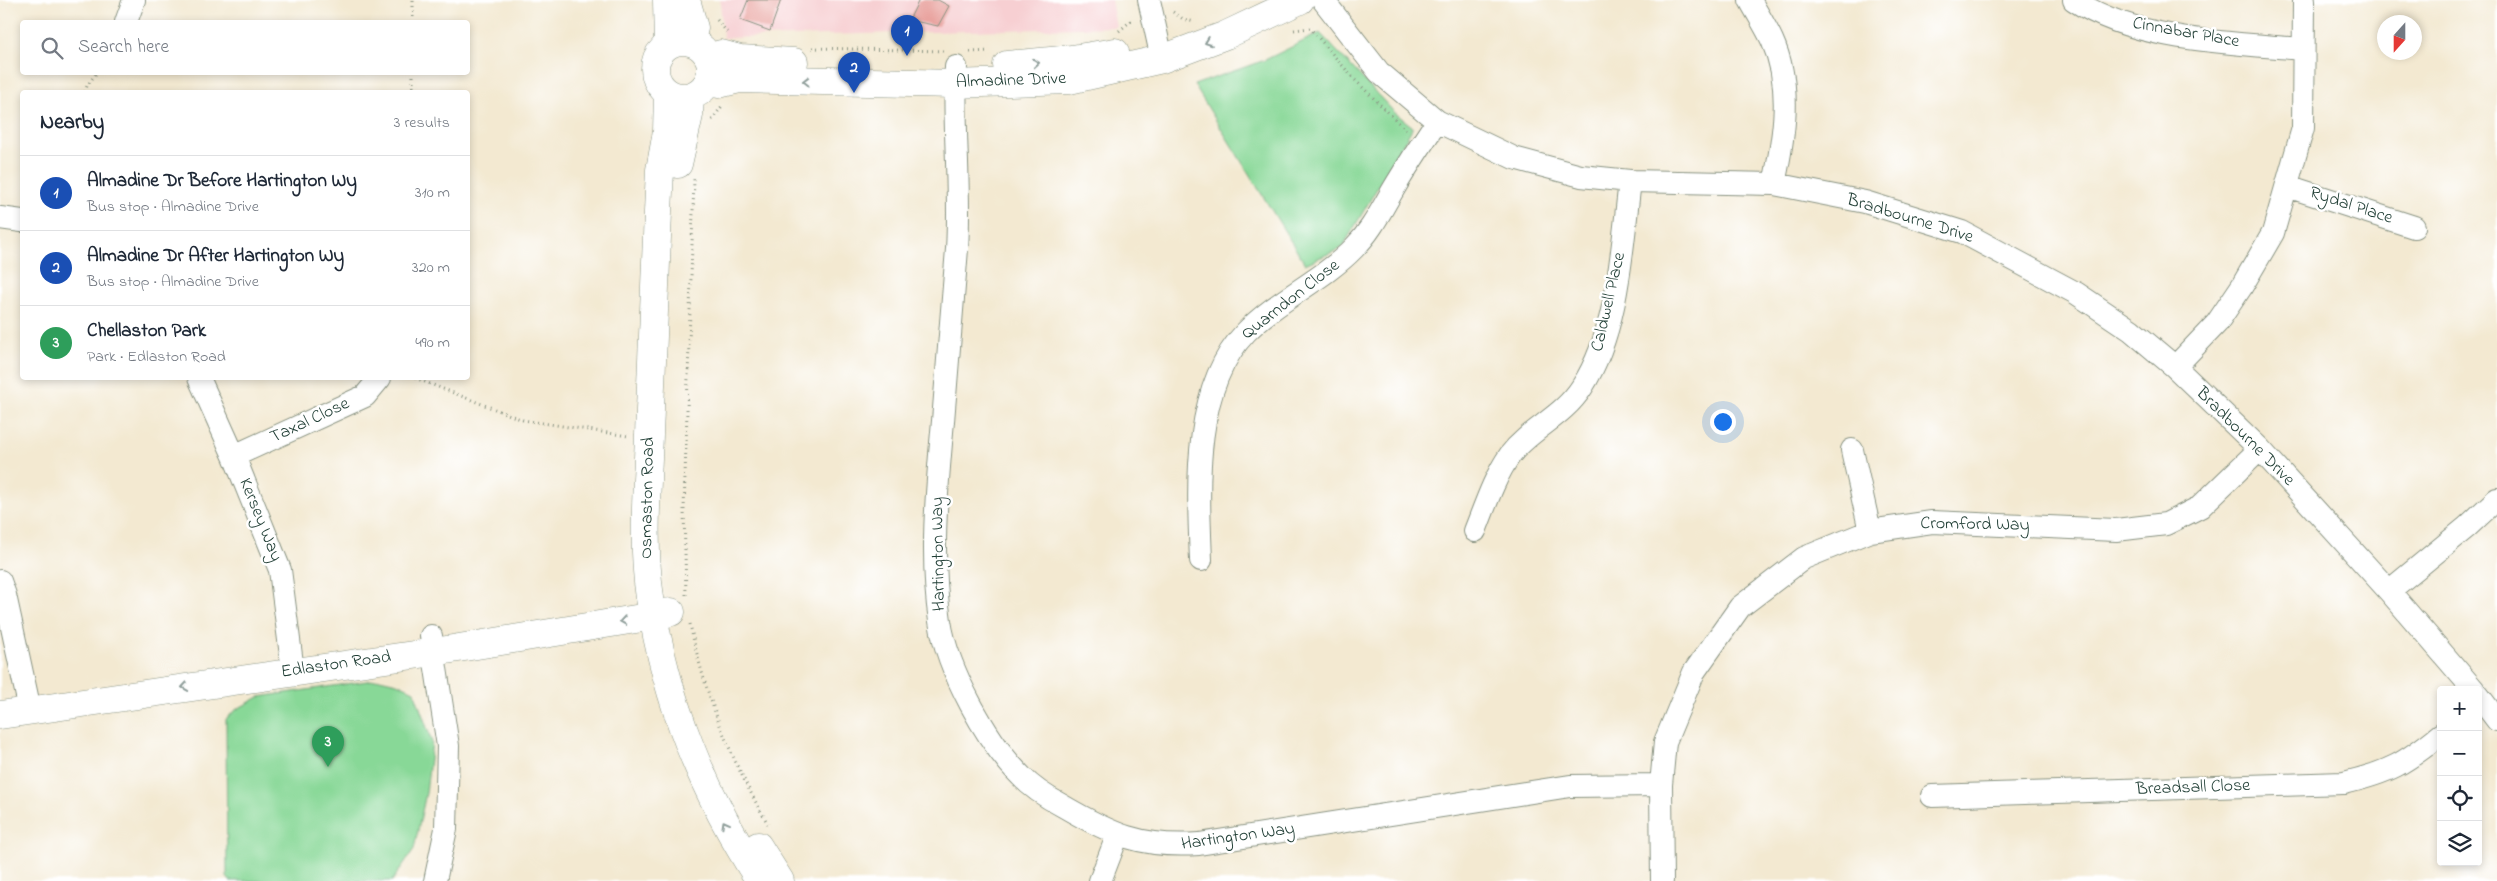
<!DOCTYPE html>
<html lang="en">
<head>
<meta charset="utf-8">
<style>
  :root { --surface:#fff; --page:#f6f6f7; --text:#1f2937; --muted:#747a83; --line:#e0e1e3; --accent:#0b8043 }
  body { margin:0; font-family:"Indie Flower",sans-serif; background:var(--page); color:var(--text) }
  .controls { position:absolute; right:15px; bottom:15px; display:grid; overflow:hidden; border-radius:5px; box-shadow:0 2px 8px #0003 }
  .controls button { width:45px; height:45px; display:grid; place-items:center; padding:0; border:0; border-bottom:1px solid var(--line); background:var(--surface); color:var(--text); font:25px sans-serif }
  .compass { position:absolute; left:2377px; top:15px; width:45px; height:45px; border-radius:50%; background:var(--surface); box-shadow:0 2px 8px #0003; rotate:201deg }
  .you { position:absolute; left:1722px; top:421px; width:18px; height:18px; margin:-12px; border:4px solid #fff; border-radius:50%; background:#1a73e8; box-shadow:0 0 0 8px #1a73e833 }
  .badge { display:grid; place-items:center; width:32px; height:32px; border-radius:50%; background:var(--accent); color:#fff; font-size:16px; font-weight:700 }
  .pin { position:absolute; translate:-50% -41px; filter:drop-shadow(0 1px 2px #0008) }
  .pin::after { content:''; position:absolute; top:26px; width:18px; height:15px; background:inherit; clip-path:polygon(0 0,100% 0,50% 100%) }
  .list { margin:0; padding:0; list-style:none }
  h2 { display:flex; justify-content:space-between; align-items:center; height:65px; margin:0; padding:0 20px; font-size:21px }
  h2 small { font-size:16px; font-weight:400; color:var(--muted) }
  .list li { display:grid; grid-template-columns:32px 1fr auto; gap:15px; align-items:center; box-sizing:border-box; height:75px; padding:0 20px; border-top:1px solid var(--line) }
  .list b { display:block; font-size:19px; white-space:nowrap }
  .list p { margin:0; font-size:16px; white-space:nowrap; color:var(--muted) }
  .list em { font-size:16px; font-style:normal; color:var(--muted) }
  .icon { flex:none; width:28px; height:28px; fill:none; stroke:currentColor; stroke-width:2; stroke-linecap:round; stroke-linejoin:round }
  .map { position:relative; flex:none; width:2497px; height:881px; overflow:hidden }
  .search { position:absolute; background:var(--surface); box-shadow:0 2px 8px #0003; left:20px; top:20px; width:450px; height:55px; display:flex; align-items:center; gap:12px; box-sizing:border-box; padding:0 18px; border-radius:5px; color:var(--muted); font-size:19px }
  .panel { position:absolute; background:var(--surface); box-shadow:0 2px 8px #0003; left:20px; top:90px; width:450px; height:290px; border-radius:5px }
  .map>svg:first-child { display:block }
</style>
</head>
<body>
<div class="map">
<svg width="2497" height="881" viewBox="0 0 2497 881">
  <rect width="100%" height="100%" fill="#fff"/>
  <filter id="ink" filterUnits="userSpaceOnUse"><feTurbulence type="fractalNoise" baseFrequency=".02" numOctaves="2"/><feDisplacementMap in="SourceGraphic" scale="10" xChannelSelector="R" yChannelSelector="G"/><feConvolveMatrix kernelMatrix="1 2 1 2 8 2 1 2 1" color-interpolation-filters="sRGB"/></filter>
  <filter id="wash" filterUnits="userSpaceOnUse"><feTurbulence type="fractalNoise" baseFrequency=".0096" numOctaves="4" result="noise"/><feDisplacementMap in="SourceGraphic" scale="20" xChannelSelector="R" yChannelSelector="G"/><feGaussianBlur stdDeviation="1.12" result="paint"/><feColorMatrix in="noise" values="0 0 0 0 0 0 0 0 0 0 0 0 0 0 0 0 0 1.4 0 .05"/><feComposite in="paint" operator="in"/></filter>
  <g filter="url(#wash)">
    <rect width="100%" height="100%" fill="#f3e9d1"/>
    <path fill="#f7cfd2" d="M720,0h391l5,27 -393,11z"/>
    <path fill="#88d897" stroke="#548a66" d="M1320,33l74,79 19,15 -71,121 -37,16 -111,-179 71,-25z
      M380,679l17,4 17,8 18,51 -6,51 -12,56 -22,32h-162l-3,-4 -1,-158 11,-10 22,-12z"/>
    <g id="blocks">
      <path fill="#e9a4a0" d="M748,0h33l-11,31 -30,-11z
        M919,0h19l11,6 -11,20 -29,-6z"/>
    </g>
  </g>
  <g filter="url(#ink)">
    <use href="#blocks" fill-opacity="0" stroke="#899382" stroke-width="1"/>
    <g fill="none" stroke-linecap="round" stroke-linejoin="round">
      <g stroke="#899382" stroke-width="24">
        <path id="street" d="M1149,0l13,59
          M1323,0l56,72 58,49 77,37 67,18 49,5 144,3 91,18 97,30 114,61 55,37 44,37 85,82 129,142 85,99
          M1750,0c7,13 16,27 22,40 21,46 12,97 2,144
          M2074,0c60,41 158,43 229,49
          M126,22l8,-22
          M956,67c-3,61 5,122 1,182 -5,57 -9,115 -14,172 -6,66 -13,134 -3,200 7,48 47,121 81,155 11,12 27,22 42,30 48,28 78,42 136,38l371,-58 91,-1
          M2287,186l127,41
          M0,218l22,3
          M2175,367l42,-44 25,-37 31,-53 30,-105 1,-128
          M199,378l35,78 46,114 13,101
          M1852,450l18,81
          M234,456l131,-60 15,-18
          M1475,531c10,-25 19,-53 35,-76 20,-26 53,-38 72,-68 37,-57 40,-141 48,-206
          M1201,560c-3,-73 -9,-172 45,-228 32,-33 76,-51 108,-84 19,-19 28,-40 42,-63 13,-22 27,-43 41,-64
          M0,581l5,14 25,115
          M2389,591l78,-64 30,-28
          M431,636l17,110 -2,83 -11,52
          M2478,695l19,25
          M1932,796l412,-13c46,-11 60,-19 97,-49
          M1100,881l18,-47
          M1662,881l-1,-96 4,-43 29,-70 46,-65 64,-49 66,-27 62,-9 184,8 50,-6 34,-17 60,-58"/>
      </g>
      <g stroke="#899382" stroke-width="29">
        <path id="secondary" d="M667,0l1,45
          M686,0l8,28 -4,14
          M655 69a28 28 0 1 1 56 0a28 28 0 1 1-56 0Z
          M709,58l12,-4 19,5 54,3
          M1007,65l65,-6 43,-7
          M708,82l11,2 21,-5 215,5 114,-4 93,-21 64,-24 74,-35
          M668,93l-1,39 -7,38 -2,42c-3,75 -6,149 -9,223 -2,54 -7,109 1,163 17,107 52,192 110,283
          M678,164l11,-49 1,-19
          M0,715l434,-63 220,-36 17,-4
          M758,846l22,35"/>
      </g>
      <path stroke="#899382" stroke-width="3" stroke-dasharray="1 4" stroke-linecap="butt" d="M1173,12l10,7 11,3
        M717,20l10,12
        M413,22v-22
        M1294,30l16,-2 45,52 51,50
        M1119,31l14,-12
        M812,48l132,3
        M970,52l19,-1
        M85,92l2,-6 10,-14
        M413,92v-20
        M712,120l10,-14
        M415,378l108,42 105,16
        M686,595l-2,-85 10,-331
        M690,624c15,72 41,136 78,200"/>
      <use href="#street" stroke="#fff" stroke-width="22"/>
      <use href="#secondary" stroke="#fff" stroke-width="28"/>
    </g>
    <defs><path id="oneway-chevron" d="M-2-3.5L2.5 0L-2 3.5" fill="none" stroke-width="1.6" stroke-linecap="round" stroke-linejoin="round" transform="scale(1.25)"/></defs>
    <g stroke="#8f9e9a">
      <use href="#oneway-chevron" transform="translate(1208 42) rotate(159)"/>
      <use href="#oneway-chevron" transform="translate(1036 63) rotate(-5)"/>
      <use href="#oneway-chevron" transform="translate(806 81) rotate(-179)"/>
      <use href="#oneway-chevron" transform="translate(623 621) rotate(171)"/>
      <use href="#oneway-chevron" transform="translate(185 687) rotate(171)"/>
      <use href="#oneway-chevron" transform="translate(725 824) rotate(-119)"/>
    </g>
  </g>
  <g text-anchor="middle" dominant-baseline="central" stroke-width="5" stroke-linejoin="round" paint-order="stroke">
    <g font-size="18" fill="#1f3d34" stroke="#fff">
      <text transform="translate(2186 33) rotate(10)">Cinnabar Place</text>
      <text transform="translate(1011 81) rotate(-2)">Almadine Drive</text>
      <text transform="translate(2351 206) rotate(18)">Rydal Place</text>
      <text transform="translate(1910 219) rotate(17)">Bradbourne Drive</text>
      <text transform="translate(1291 300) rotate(-38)">Quarndon Close</text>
      <text transform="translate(1609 302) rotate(-77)">Caldwell Place</text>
      <text transform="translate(310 421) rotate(-25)">Taxal Close</text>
      <text transform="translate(2245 437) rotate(45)">Bradbourne Drive</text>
      <text transform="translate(648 498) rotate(-89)">Osmaston Road</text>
      <text transform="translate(260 520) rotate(68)">Kersey Way</text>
      <text transform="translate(1975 525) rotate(1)">Cromford Way</text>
      <text transform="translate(939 554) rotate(-91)">Hartington Way</text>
      <text transform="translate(336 665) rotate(-8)">Edlaston Road</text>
      <text transform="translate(2193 788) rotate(-2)">Breadsall Close</text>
      <text transform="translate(1238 837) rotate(-8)">Hartington Way</text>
    </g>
  </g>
</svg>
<div class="controls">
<button>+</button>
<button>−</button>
<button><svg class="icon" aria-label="locate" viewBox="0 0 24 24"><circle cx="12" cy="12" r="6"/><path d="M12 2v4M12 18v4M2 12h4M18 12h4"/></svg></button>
<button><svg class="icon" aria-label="layers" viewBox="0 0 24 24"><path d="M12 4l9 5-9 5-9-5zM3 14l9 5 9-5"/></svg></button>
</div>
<svg class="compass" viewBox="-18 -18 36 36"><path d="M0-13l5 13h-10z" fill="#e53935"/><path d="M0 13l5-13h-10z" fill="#747a83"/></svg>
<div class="you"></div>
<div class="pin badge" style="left:907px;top:56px;background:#1a4fb4">1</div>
<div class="pin badge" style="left:854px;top:93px;background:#1a4fb4">2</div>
<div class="pin badge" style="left:328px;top:767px;background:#2e9e5b">3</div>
<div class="search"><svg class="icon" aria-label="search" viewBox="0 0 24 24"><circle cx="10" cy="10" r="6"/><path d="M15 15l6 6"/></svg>Search here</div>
<section class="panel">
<h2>Nearby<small>3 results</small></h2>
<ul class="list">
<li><span class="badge" style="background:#1a4fb4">1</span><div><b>Almadine Dr Before Hartington Wy</b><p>Bus stop · Almadine Drive</p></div><em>310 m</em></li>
<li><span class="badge" style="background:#1a4fb4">2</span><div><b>Almadine Dr After Hartington Wy</b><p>Bus stop · Almadine Drive</p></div><em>320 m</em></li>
<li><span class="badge" style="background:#2e9e5b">3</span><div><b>Chellaston Park</b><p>Park · Edlaston Road</p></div><em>490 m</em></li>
</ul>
</section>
</div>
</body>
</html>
